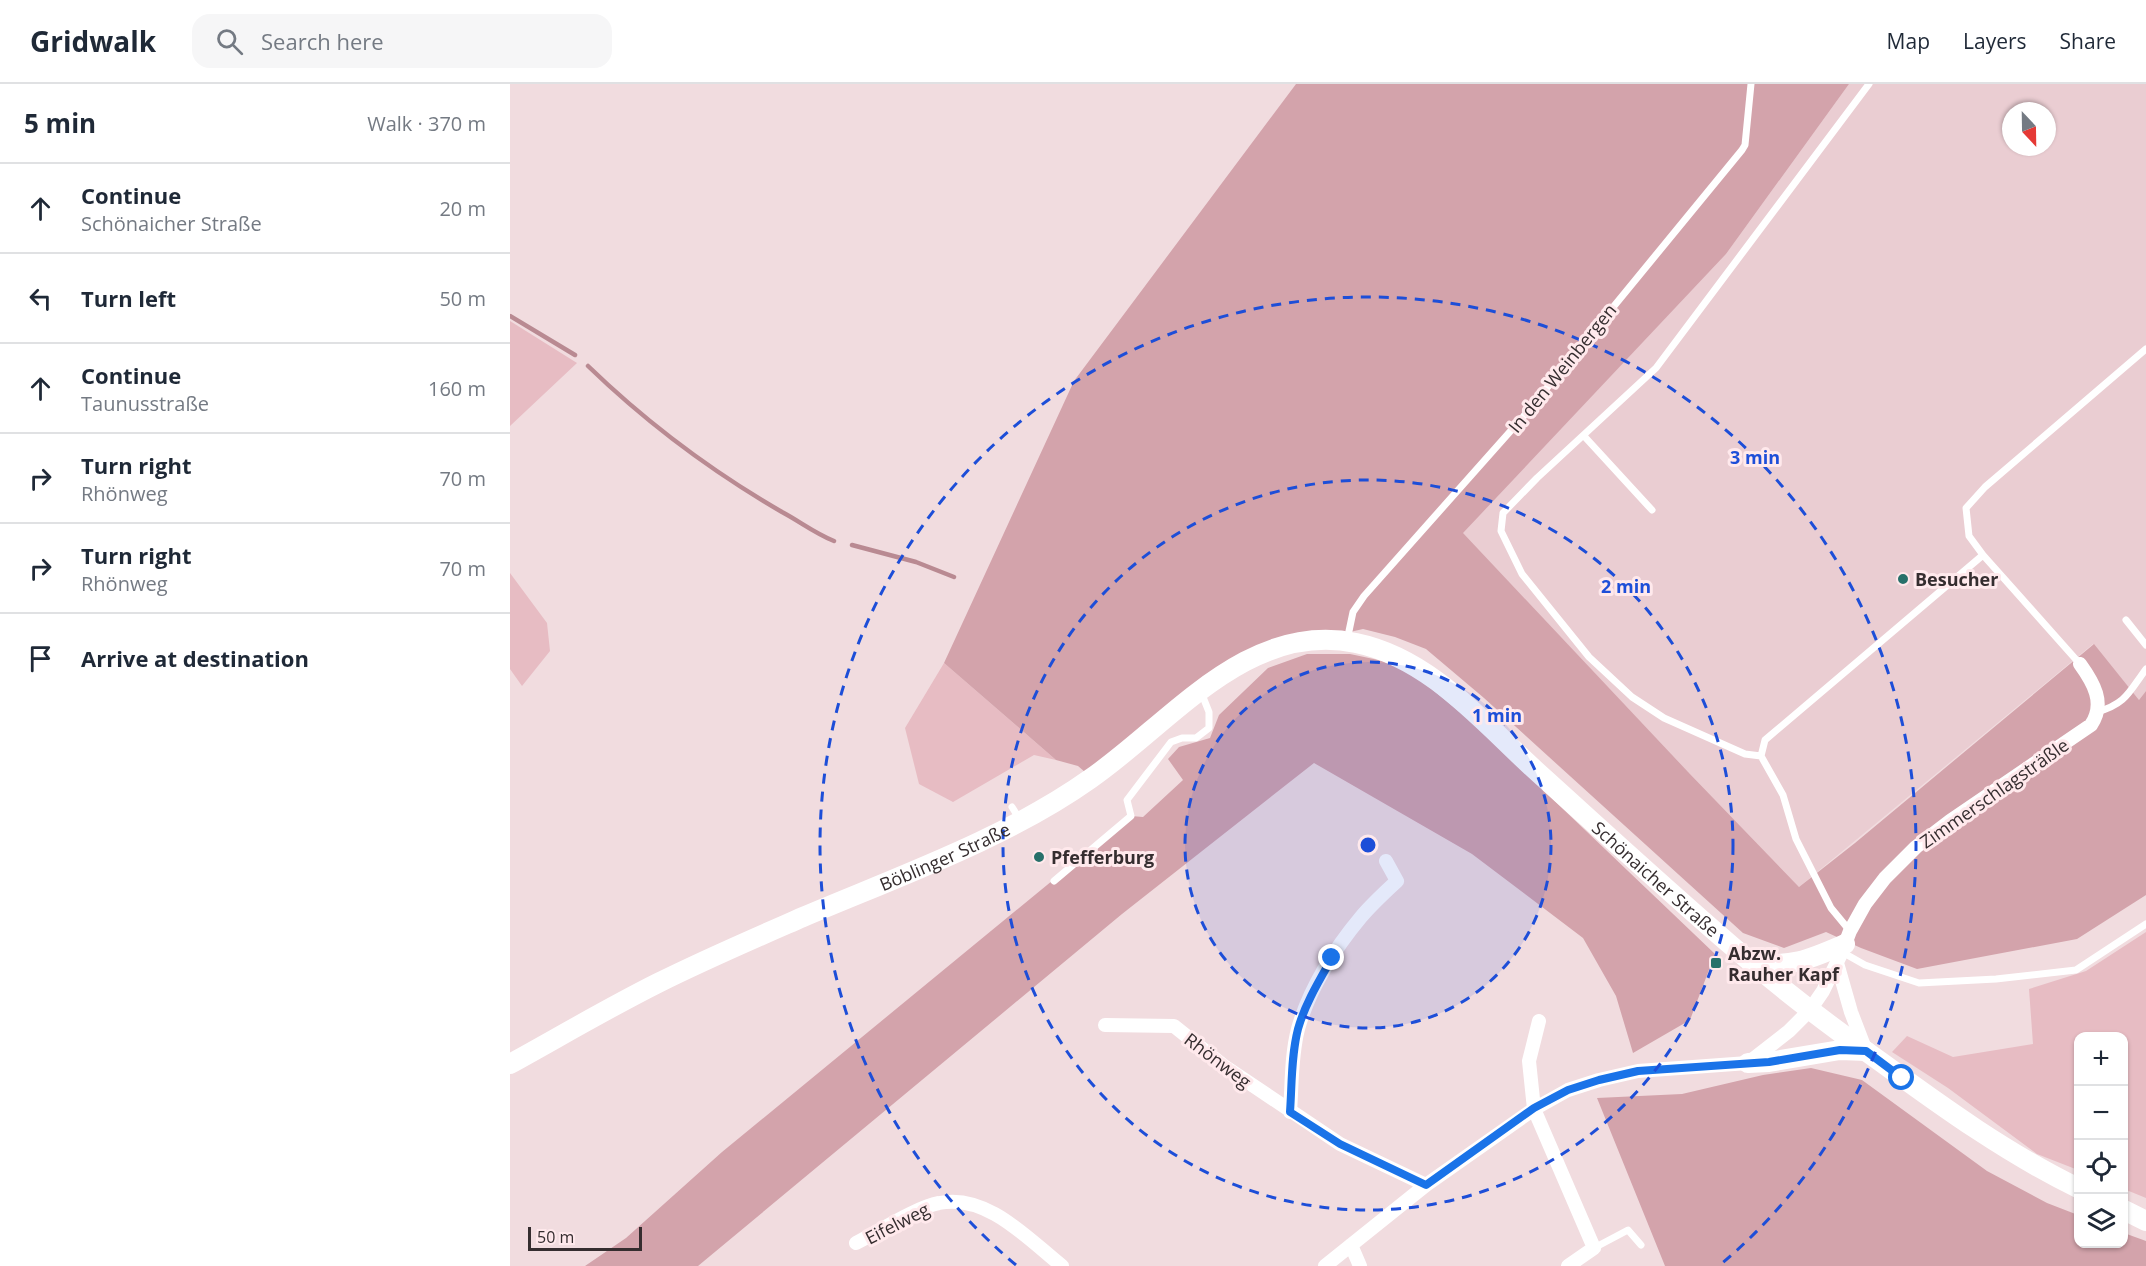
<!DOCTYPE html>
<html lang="en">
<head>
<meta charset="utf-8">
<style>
  :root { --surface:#fff; --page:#f6f6f7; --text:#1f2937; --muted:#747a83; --line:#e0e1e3 }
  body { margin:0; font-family:"Open Sans",sans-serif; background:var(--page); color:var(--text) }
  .controls { position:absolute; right:18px; bottom:18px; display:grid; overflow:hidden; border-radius:12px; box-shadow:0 2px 4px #0004 }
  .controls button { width:54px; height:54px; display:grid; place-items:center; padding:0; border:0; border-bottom:2px solid var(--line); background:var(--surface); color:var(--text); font:30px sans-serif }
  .compass { position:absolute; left:1492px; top:18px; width:54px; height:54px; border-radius:50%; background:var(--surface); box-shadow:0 2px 4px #0004; rotate:158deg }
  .scale { position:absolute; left:18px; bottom:15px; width:114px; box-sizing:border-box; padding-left:6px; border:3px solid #352d2f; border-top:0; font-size:16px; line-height:21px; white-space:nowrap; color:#352d2f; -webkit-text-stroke:4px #ffe9ec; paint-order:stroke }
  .stop { position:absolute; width:18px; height:18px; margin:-14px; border:4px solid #1a73e8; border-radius:50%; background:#fff }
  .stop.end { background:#1a73e8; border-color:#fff; box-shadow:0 2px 6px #0008 }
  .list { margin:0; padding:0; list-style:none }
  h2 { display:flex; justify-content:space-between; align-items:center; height:78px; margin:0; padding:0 24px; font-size:26px }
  h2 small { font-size:20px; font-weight:400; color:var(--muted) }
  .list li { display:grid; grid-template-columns:39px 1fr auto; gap:18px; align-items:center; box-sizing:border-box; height:90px; padding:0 24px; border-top:2px solid var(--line) }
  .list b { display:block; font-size:22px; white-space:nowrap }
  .list p { margin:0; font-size:20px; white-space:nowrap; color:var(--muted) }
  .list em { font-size:20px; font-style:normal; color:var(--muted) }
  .icon { flex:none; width:33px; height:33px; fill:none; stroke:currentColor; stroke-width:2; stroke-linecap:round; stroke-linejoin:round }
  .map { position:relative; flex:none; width:1636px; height:1182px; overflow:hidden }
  header { display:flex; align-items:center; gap:36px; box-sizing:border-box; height:84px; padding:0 30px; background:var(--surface); border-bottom:2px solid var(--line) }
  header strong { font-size:28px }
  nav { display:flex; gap:33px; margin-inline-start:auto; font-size:21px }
  .search { width:420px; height:54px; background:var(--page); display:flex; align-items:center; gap:15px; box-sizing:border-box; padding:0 21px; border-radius:18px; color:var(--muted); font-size:22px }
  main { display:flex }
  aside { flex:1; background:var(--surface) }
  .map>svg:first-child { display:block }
</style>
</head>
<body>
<header>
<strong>Gridwalk</strong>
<div class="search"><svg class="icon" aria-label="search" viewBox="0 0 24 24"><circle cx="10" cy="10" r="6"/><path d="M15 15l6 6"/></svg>Search here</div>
<nav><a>Map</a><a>Layers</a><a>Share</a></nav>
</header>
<main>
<aside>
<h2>5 min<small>Walk · 370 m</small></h2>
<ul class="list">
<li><svg class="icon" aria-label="ahead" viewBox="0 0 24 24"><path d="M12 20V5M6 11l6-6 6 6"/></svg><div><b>Continue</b><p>Schönaicher Straße</p></div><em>20 m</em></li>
<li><svg class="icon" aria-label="left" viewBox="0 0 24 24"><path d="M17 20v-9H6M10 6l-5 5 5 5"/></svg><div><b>Turn left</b></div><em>50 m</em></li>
<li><svg class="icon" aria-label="ahead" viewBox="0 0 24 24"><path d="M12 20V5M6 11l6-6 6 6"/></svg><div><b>Continue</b><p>Taunusstraße</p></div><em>160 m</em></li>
<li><svg class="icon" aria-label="right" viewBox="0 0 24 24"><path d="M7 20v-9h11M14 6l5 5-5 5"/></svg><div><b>Turn right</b><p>Rhönweg</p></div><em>70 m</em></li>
<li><svg class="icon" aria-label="right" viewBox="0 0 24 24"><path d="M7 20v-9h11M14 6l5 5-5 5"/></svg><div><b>Turn right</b><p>Rhönweg</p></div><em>70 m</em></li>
<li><svg class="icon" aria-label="arrive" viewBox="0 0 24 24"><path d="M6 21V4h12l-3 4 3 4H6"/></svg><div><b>Arrive at destination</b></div></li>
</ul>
</aside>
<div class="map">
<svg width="1636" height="1182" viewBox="0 0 1636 1182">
  <rect width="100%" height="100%" fill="#f1dcdf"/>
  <path fill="#eacdd2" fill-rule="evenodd" d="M1339,0h297v607l-7,9 -46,-56 -294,243 -109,-113 -228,-241 264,-279zM1501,27h36v36h-36z"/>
  <path fill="#e7bcc3" d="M0,237l67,42 -67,63z
    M0,489l37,50 3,28 -28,35 -12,-17z
    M434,579l112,97 -22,-5 -81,47 -34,-18 -14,-56z
    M1636,848v266l-22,-9v-153h-46v134l-41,-16 -89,-66 -56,-36 15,-16 46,21 80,-13 -4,-55 57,-18z"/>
  <path fill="#d3a3ab" d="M786,0h553l-123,170 -263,279 227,241 109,113 56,-44 239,-199 45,56 7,-9v204l-69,44 -160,30 -56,-21 -35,-16 -42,16 -41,-15 -259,-235 -58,-49 -31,-12 -32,-8 -52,12 -111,49 -108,88 -14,-12 -22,-6 -112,-97 130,-282z
    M797,570h43l33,7 30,13 59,48 243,232 -25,66 -57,33 -17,-57 -33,-58 -111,-84 -158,-91 -192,151 -424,352h-113l41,-28 96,-86 409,-336 12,1 40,-37 -15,-21 11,-12 31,-9 9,-23 49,-47z
    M1301,984l51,12 125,91 60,32 31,12v29h46v-11l22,8v25h-481l-68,-168 85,-4 81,-19z"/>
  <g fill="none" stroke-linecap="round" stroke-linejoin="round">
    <path stroke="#b98a92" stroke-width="4.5" d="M0,232l65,39
      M78,282c59,57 123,105 194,146 17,9 34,22 52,29
      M342,461l64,17 38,15"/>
    <path stroke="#fff" stroke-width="7" d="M1359,0l-213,284 -119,110 -34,35 -2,18 21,43 67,83 43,40 32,21 81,36 16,2 4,-16 218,-185
      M1074,352l68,74
      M1616,536l20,25
      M839,547l4,-19 11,-16 159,-179 219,-267 3,-5 6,-61
      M1570,580l-97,-109 -14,-19 -3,-28 19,-21 161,-138
      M1587,628c29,-8 32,-20 49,-43
      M1251,672l22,39 13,44 35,69 19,23
      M502,723l8,13
      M544,797l77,-65 -4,-16 44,-58 11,-4h14l13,-10v-16l-8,-20
      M1332,868l23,13 54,18 77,-4 80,-9 70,-46
      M1084,1164l34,-18 13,15"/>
    <path stroke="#fff" stroke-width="14" d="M1327,879l14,49 15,39
      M1029,937l-10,40 5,48 60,139 -26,18
      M595,941l69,1 50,40 116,78 86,41
      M780,1028c2,-27 1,-56 8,-83 11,-40 37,-81 63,-112 11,-13 24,-25 36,-36l-11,-20
      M346,1159c22,-11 61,-36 83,-40 48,-10 89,36 123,63
      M841,1161l9,21
      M815,1182l101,-81 108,-76 34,-19 31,-10 39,-9 110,-8 41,-32 21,-21 13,-19 19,-39 8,-21 15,-27 20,-26 31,-31 34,-26 141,-96c15,-22 2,-43 -11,-61"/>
    <g stroke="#fff" stroke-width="20">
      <path d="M1242,879c41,4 56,-3 93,-19"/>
      <path d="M1238,979l21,-1 71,-12 26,1"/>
      <path id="s1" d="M0,980c49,-27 98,-56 148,-81 48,-24 97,-45 145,-66 94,-40 204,-79 287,-138 80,-55 157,-159 266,-136 78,16 131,85 188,135 63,57 125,114 189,169 47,41 97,79 148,115 63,46 127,92 197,126"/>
      <path d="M1614,1126l22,11"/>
    </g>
  </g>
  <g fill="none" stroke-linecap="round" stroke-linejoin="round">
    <path stroke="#1a73e8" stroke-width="8" d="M822,874c-13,23 -27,46 -34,71 -7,27 -6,56 -8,83l50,32 86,41 108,-77 34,-18 31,-10 39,-9 131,-9 71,-12 26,1 36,27"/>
  </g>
  <circle cx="858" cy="761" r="183" fill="#1d4ed8" fill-opacity=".12"/>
  <g fill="none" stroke="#1d4ed8" stroke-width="3" stroke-dasharray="10 8">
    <circle cx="858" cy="761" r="183"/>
    <circle cx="858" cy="761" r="365"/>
    <path d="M506 1181A548 548 0 1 1 1210 1181"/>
  </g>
  <g fill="#27706a" stroke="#ffe9ec" stroke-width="2">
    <circle cx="1393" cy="495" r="6"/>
    <circle cx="529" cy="773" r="6"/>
    <rect x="1200" y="873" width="12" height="12" rx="3"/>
  </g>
  <g text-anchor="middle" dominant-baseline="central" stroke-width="6" stroke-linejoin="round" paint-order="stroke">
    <g font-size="18" fill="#352d2f" stroke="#ffe9ec">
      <text transform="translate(1052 284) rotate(-51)">In den Weinbergen</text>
      <text transform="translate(1484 709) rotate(-35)">Zimmerschlagsträßle</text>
      <text stroke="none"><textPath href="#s1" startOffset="482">Böblinger Straße</textPath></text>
      <text stroke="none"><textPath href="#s1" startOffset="1342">Schönaicher Straße</textPath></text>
      <text transform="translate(708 976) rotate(37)">Rhönweg</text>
      <text transform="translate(387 1139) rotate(-27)">Eifelweg</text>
    </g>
    <g font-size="18" font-weight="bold" fill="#352d2f" stroke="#ffe9ec" text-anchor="start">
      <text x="1405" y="495">Besucher</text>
      <text x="541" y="773">Pfefferburg</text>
      <text x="1218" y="869">Abzw.<tspan x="1218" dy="21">Rauher Kapf</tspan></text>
    </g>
  </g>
  <circle cx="858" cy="761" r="9" fill="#1d4ed8" stroke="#ffe9ec" stroke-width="3"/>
  <g font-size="18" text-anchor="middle" font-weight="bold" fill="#1d4ed8" stroke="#ffe9ec" stroke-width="6" stroke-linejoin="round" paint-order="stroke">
    <text x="1245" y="380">3 min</text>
    <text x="1116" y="509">2 min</text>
    <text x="987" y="638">1 min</text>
  </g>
</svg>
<div class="controls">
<button>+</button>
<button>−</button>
<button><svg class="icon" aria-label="locate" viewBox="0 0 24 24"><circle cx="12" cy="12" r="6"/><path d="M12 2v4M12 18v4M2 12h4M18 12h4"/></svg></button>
<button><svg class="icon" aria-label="layers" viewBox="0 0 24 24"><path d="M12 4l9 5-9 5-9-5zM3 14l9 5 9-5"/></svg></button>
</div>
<svg class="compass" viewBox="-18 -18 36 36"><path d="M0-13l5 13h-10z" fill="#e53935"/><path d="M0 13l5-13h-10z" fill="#747a83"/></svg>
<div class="scale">50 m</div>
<div class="stop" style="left:1392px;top:994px"></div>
<div class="stop end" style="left:822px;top:874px"></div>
</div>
</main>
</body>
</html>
